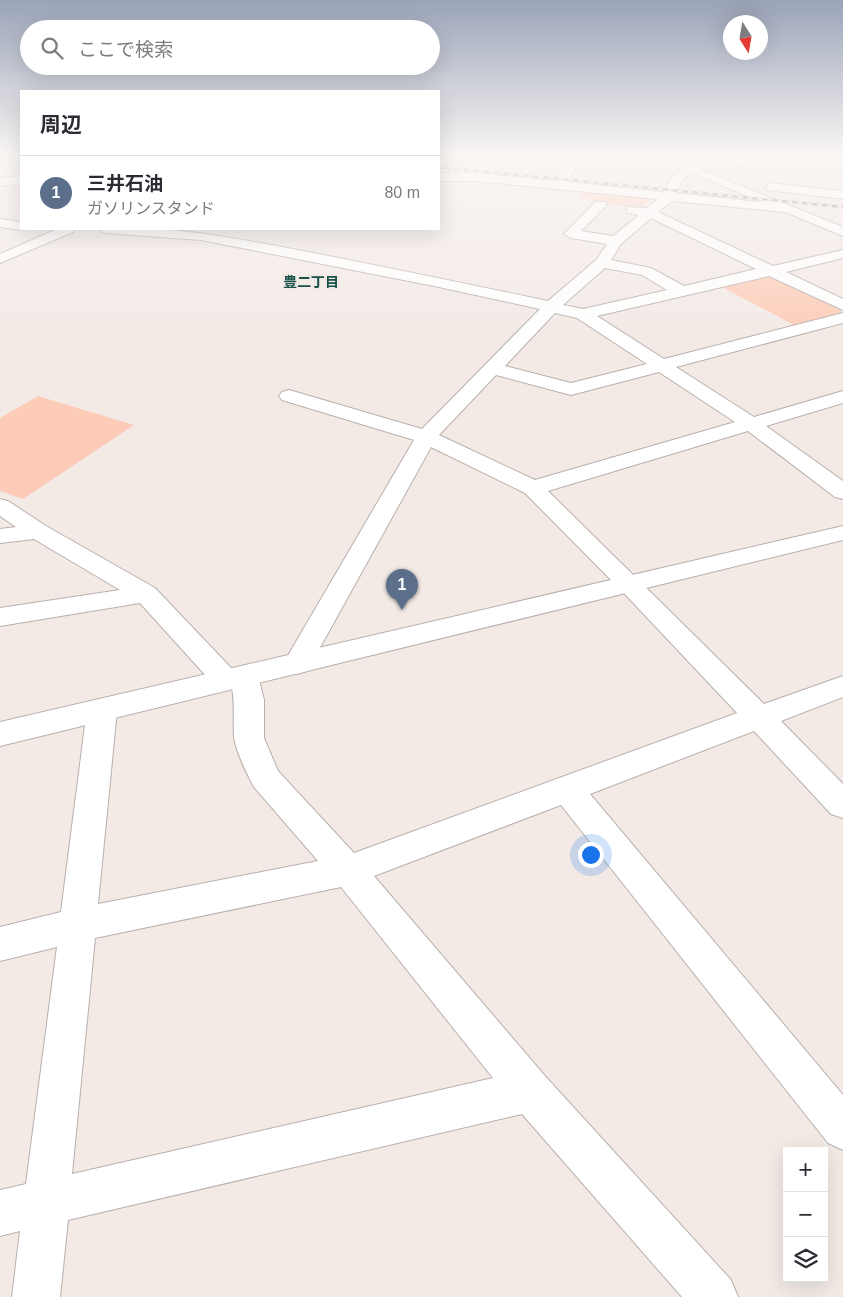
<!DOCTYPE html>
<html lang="ja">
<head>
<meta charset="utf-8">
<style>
  :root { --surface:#fff; --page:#f2f2f3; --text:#2b2b33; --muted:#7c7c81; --line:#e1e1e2; --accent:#ea580c }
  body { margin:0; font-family:Arial,"Noto Sans JP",sans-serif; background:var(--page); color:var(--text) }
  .controls { position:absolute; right:15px; bottom:15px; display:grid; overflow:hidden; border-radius:0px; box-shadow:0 5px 20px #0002 }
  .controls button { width:45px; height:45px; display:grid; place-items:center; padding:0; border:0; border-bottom:1px solid var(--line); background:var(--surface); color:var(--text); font:25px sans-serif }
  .compass { position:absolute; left:723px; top:15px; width:45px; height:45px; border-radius:50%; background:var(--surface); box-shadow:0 5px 20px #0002; rotate:169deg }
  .you { position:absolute; left:590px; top:854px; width:18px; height:18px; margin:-12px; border:4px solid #fff; border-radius:50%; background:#1a73e8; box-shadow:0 0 0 8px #1a73e833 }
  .badge { display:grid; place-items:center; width:32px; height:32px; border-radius:50%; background:var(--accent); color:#fff; font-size:16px; font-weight:700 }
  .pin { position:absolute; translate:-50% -41px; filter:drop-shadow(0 1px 2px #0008) }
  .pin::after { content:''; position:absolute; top:26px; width:18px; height:15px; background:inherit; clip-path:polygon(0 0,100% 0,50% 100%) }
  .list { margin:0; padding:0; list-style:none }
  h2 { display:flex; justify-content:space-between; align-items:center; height:65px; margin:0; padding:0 20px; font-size:21px }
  h2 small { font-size:16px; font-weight:400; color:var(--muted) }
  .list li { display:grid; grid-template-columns:32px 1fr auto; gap:15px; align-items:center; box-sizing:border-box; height:75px; padding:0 20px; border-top:1px solid var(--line) }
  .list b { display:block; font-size:19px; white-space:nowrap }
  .list p { margin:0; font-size:16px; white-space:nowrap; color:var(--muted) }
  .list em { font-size:16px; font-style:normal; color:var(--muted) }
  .icon { flex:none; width:28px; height:28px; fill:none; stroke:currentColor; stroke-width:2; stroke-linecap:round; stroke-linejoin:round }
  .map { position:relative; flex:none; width:843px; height:1297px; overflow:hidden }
  .search { position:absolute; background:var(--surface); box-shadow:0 5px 20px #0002; left:20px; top:20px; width:420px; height:55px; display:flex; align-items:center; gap:12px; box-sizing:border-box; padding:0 18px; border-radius:28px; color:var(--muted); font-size:19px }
  .panel { position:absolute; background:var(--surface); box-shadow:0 5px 20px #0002; left:20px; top:90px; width:420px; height:140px; border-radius:0px }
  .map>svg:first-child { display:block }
</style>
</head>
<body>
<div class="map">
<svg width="843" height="1297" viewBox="0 0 843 1297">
  <rect width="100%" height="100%" fill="#f3eae6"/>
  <path fill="#fdccb8" d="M588,191l61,6 3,2 -11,8 -6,1 -57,-10 5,-6z
    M763,277l14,1 63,31 1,4 -47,12 -72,-38z
    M38,396l96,29 -111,74 -23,-8v-73z"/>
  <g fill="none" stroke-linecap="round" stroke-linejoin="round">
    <g stroke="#b8b0ad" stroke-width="2">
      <path id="minor" d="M441,154c14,0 54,-3 64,7l-6,3 -53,-7z
        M536,154h14l23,12 2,3 -8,13 97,10c5,-10 11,-23 23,-27l6,4 -11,12 -6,12 112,12 2,3 -7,4 -111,-11 -14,11 115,54 70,-16v8l-57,14 57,27v11l-74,-34 -172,40 67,43 179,-46v10l-167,44 78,50 89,-26v12l-77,23 77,55v18l-8,-2 -87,-66 -200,60 216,213 79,-28v21l-62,24 62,63v34l-12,-4 -77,-83 -164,63 253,301v55l-15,-7 -267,-338 -187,71 171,200 186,204 7,17h-56l-160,-183 -454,106 -8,77h-48l8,-66 -20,5v-46l26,-6 31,-237 -57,14v-34l61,-15 26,-202 5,-8 10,-3 10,3 5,8 -19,194 220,-43 -64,-74c-7,-13 -19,-38 -20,-51 -1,-16 1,-32 -2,-48l-6,2 -10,-3 -76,-84 -140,23v-18l120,-18 -86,-51 -34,4v-14l16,-2 -16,-11v-17l8,2 38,25 109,62 78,82 11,-4 10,3 4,7 6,24v38l14,33 76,82 383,-140 -116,-123 -96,-97 -94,-46 -124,224 -10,3 -10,-3 -4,-7 131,-224 -132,-40 -3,-4 3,-4 7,-2 7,2 126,37 118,-120 -106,-23 -233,-46 -96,-7 -7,-4c73,-5 140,10 211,23 80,16 159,32 239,49l48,-41 11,-16 -36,-6 -7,-4 31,-32h10l2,3 -26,26 32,5 26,-21 -11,-2 -2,-3 2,-3 19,1 11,-9 -182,-18h-37v-8h37l80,8 6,-11zM651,218l105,51 -72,17 -33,-18 -40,-8 10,-16zM605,268l37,7 25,15 -84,19 -20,-4zM555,313l22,5 70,46 -76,19 -66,-17zM659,372l76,50 -200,58 -96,-45 57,-60 75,20zM341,887l152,191 -421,96 23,-236z
        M769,154l74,3v6l-62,-4 -67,11 -6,-4 6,-4z
        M21,176v8l-21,2v-8z
        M771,183l72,8v8l-76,-9 -2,-3z
        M0,219l21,3v7h5l-5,1 -21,-3z
        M57,229h18l-2,3 -73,31v-9z"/>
    </g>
    <g stroke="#b8b0ad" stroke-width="2">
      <path id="tertiary" d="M843,526v14l-843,206v-24z"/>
    </g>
    <g stroke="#b8b0ad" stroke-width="2">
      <path id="trunk" d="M646,154h16l181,73v9z"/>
    </g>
    <use href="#minor" fill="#fff" fill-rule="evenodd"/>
    <use href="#tertiary" fill="#fff" fill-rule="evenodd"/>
    <use href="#trunk" fill="#fff" fill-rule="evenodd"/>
    <g stroke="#8b8583" stroke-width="2.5">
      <path id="rail" d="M439,167l404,40"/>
    </g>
    <use href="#rail" stroke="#f3eae6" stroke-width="2" stroke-dasharray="5" stroke-linecap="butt"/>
  </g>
  <linearGradient id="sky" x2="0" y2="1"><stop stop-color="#9aa3b8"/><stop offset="0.46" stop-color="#faf6f4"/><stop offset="1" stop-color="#faf6f4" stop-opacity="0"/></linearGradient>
  <rect width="843" height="336" fill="url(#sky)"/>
  <g text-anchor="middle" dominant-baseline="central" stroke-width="5" stroke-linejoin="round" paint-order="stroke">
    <g font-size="14" font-weight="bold" fill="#17514a" stroke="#f3eae6">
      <text x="311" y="282">豊二丁目</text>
    </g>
  </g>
</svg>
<div class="controls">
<button>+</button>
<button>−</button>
<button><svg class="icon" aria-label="layers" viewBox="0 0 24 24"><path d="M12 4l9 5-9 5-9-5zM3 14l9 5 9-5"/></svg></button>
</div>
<svg class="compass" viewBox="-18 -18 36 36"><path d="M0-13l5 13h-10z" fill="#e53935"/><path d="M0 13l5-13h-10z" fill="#7c7c81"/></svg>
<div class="you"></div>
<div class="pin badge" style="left:402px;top:610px;background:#5c6f8a">1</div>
<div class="search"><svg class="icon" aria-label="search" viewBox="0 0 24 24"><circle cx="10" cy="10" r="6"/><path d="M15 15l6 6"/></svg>ここで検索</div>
<section class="panel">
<h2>周辺<small></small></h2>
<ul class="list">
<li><span class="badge" style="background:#5c6f8a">1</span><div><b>三井石油</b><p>ガソリンスタンド</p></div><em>80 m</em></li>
</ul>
</section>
</div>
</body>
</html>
